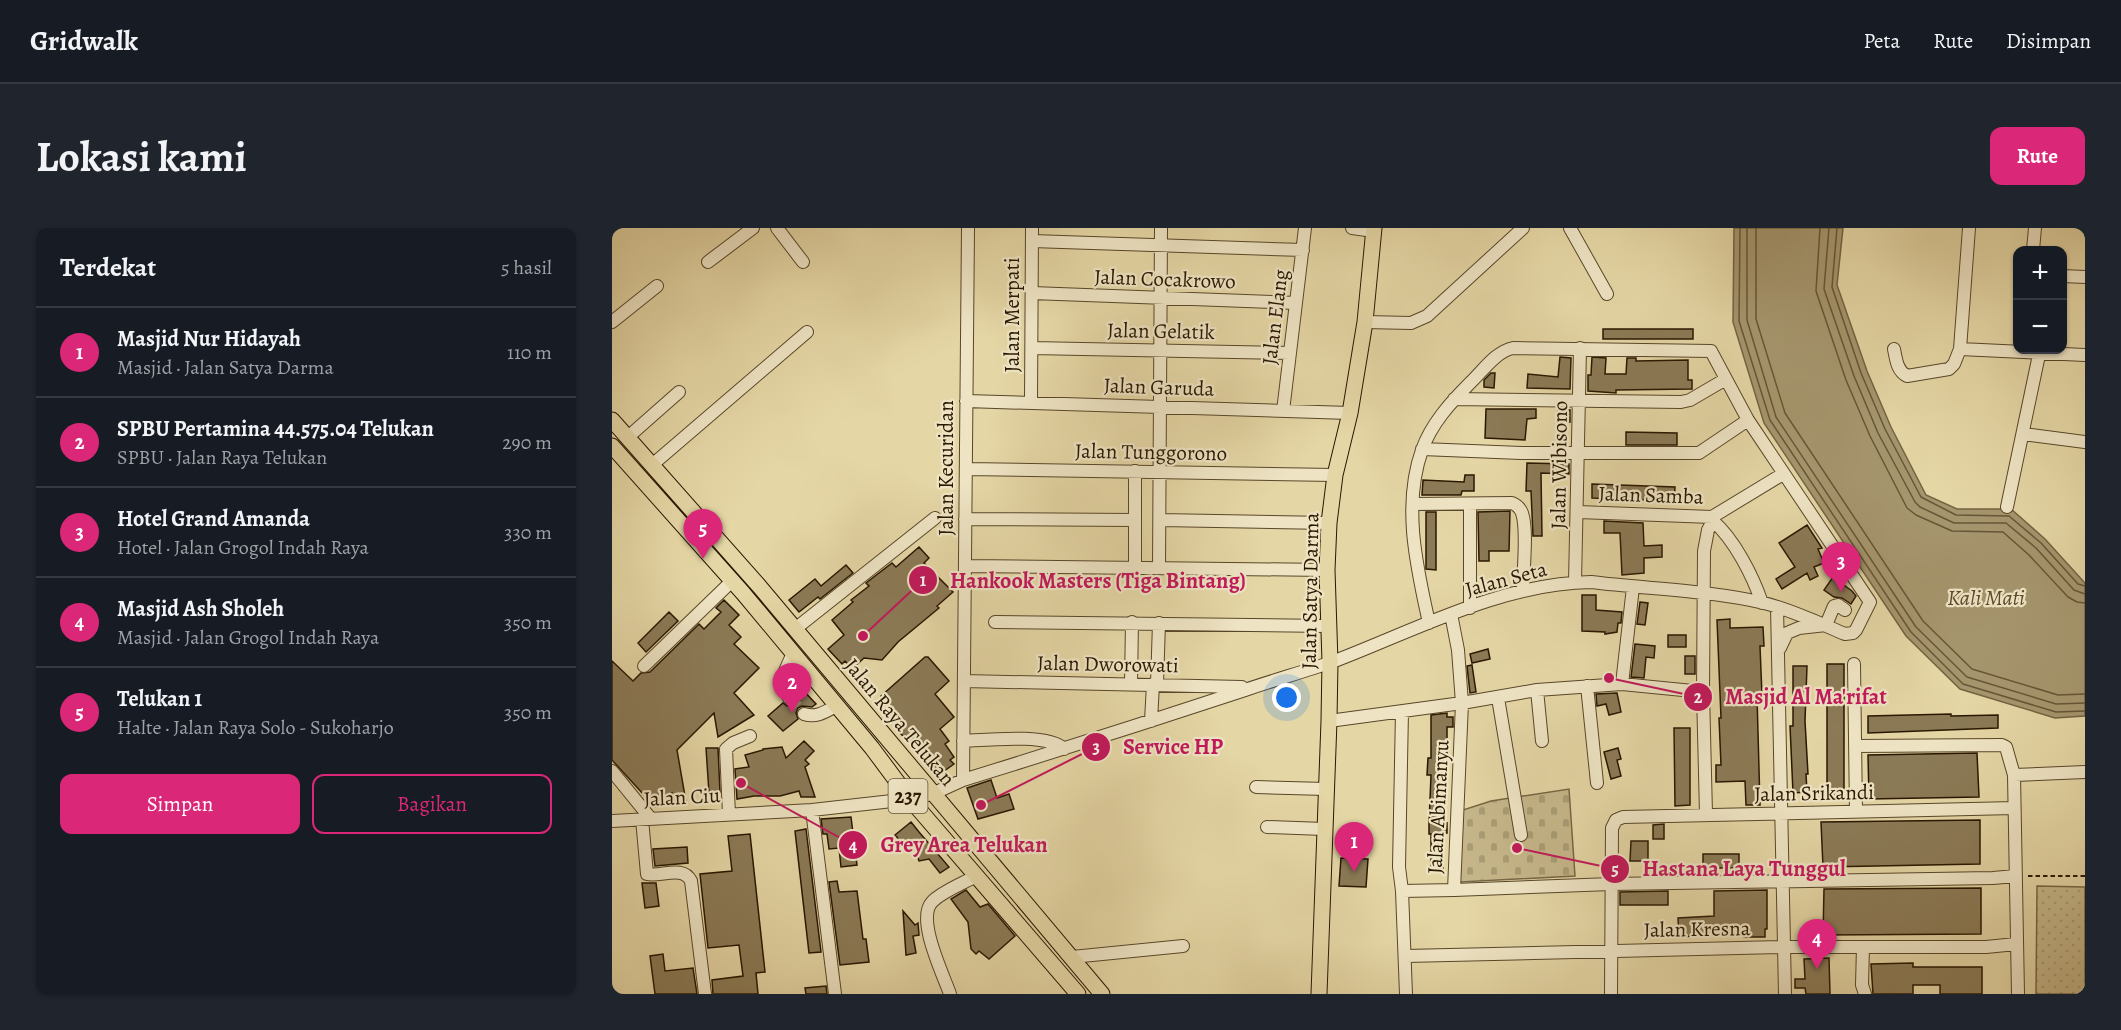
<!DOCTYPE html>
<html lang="id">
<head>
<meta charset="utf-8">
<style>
  :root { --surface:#171b24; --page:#20242c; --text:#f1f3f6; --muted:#9ea1a6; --line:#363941; --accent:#db2777 }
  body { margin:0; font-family:Alegreya,serif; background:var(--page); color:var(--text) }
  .controls { position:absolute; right:18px; top:18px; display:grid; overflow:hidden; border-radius:12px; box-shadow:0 2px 4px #0004 }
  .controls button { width:54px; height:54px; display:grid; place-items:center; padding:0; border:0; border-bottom:2px solid var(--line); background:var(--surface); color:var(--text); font:30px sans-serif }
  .you { position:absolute; left:675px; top:470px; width:21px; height:21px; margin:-15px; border:4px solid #fff; border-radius:50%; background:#1a73e8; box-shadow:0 0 0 9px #1a73e833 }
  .badge { display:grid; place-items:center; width:39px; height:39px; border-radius:50%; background:var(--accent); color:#fff; font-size:20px; font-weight:700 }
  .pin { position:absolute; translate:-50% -50px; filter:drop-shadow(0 2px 3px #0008) }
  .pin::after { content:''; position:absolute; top:32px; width:21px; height:18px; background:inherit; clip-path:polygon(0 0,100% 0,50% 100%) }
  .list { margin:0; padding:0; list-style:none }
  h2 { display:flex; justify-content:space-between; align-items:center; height:78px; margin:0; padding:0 24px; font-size:26px }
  h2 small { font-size:20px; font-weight:400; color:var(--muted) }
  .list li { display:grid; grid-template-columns:39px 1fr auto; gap:18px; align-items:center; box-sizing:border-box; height:90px; padding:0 24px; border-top:2px solid var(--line) }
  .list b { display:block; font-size:22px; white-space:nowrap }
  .list p { margin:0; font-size:20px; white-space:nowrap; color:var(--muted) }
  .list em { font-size:20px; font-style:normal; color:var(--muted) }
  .actions { display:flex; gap:12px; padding:18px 24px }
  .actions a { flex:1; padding:14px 0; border:2px solid var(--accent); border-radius:12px; text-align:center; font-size:21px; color:var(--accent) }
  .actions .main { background:var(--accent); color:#fff }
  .map { position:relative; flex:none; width:1473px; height:766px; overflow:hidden; border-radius:12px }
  header { display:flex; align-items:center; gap:36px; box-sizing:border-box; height:84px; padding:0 30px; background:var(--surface); border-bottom:2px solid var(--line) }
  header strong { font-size:28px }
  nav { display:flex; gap:33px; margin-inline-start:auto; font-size:21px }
  .intro { display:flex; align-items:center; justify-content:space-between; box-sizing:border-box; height:144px; padding:0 36px }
  h1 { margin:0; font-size:42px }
  .button { padding:15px 27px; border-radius:12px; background:var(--accent); color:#fff; font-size:21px; font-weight:700 }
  main { display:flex; gap:36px; padding:0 36px }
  aside { flex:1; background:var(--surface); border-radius:12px; box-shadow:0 2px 4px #0004 }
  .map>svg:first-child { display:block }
</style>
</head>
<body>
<header>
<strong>Gridwalk</strong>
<nav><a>Peta</a><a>Rute</a><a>Disimpan</a></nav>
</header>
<div class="intro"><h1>Lokasi kami</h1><a class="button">Rute</a></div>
<main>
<aside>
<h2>Terdekat<small>5 hasil</small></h2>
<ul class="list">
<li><span class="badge">1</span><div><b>Masjid Nur Hidayah</b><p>Masjid · Jalan Satya Darma</p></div><em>110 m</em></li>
<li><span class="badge">2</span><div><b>SPBU Pertamina 44.575.04 Telukan</b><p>SPBU · Jalan Raya Telukan</p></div><em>290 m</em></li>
<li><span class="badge">3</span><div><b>Hotel Grand Amanda</b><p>Hotel · Jalan Grogol Indah Raya</p></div><em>330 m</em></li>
<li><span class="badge">4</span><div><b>Masjid Ash Sholeh</b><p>Masjid · Jalan Grogol Indah Raya</p></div><em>350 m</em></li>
<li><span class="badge">5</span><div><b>Telukan 1</b><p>Halte · Jalan Raya Solo - Sukoharjo</p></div><em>350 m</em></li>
</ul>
<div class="actions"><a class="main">Simpan</a><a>Bagikan</a></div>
</aside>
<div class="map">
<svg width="1473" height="766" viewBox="0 0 1473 766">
  <defs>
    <pattern id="grass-dots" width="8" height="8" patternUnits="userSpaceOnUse" patternTransform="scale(1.5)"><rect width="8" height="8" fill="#c5b689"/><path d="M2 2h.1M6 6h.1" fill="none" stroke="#a99c74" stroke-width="1.8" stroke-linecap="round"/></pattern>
    <pattern id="cemetery-stones" width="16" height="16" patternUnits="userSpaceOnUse" patternTransform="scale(1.5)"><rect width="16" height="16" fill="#c5b689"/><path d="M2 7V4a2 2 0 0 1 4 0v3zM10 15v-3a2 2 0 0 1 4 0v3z" fill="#a99c74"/></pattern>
  </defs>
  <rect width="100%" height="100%" fill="#e5d6a5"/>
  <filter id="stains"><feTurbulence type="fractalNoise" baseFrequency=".00333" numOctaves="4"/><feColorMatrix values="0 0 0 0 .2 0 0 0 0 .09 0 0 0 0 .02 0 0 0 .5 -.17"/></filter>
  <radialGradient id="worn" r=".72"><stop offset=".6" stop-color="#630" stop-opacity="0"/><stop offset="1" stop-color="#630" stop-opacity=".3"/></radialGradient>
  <path fill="url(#grass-dots)" stroke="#764" stroke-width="1.5" d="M1425,658l48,1v107h-49z"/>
  <path fill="url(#cemetery-stones)" stroke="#764" stroke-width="1.5" d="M957,561l6,87 -115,6 3,-72 28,-9z"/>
  <path fill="#a5956d" stroke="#736341" stroke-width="1.5" d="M1122,0h109l-6,57 30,86 24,56 35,68 31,14h54l34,30 40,44v133l-30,2 -95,-29 -54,-53 -142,-213 -31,-101z"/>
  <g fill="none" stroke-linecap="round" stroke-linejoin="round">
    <path stroke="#675636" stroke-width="1.5" d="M1128,0l-1,93 31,99 141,212 52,52 93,28 29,-1
      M1135,0v92l29,97 140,210 51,50 89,27 29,-1
      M1144,0v91l29,94 138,208 49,48 86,26 27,-1
      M1208,0l-4,63 30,89 24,56 37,72 9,7 36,16 51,1 26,23 39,42 9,5 8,1
      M1217,0l-5,61 30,87 24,57 37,69 5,5 34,16h52l30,25 38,42 11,4
      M1225,0l-5,59 29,86 24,56 36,68 35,18 53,1 32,27 37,41 7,2"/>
  </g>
  <path fill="#8b7a56" stroke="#291700" stroke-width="1.5" d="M991,101h90v10h-90z
    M948,129l11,1 -1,31 -43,-1 1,-14 30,3z
    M980,129l14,1 -1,16h21l1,-16h9v3l52,-1v20h4v9l-76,1v3l-28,-2v-16h3z
    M879,145h4l-1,15 -10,-1v-7z
    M874,181h50v9l-9,1 -2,21 -40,-2z
    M946,181l12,1v12h-12z
    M1014,204l51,1v12h-51z
    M915,235l42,1v10l-28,-1 1,63h-9l-2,-45h-5z
    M853,247h9v16h-12l-1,4h-39l1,-15 41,2z
    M980,256l83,3 -1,14 -82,-3z
    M898,283l-1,40h-20v10h-10l-1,-49z
    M814,284h10v58l-10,-1z
    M992,293l39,2 1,23 18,-1v12l-18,1v15l-22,2 -2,-42h-16z
    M1195,297l15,23 -4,1 6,14 -10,4 4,9 -8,4 -3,-7 -25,16 -6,-10 19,-12 -16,-24z
    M307,319l10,11 -5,5 29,29 -16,14 2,2 -41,34 -16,18 -18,-2 -12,11 -7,-8 -3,3 -14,-15 16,-14 -12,-15 21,-18 -2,-2 18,-14 -3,-3 26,-20 4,4z
    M234,337l7,8 -33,26 -2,-2 -19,15 -10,-12 26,-21 6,7z
    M1221,349l19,14 4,5 -5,8 -9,-6 -8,-1 -10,-7z
    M970,367h14v15l26,2 -1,11h-3l-1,9 -12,2v-2l-23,-1z
    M112,372l15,15 -10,10 12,12 -7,7 25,24 -25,25 20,22 -36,22 -4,-24 -37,37 9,52 -12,2 -2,-11 -17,14 -43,-47v-99l21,20 8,-8 9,-1 49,-48 5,5 17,-17 -5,-4z
    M1028,374l8,1 -3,22 -8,-1z
    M57,384l9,9 -32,31 -8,-9z
    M1118,391v9l33,-1 1,19h-4l2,50h-5l3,109h-14l-1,-24 -29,1v-17h5l-2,-47h2l-4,-98z
    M1056,407h18v12h-18z
    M1023,416l20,2 -1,12 -8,-1 -2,21 -13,-1z
    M876,421l2,10 -18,4 -2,-9z
    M1073,428h10v18h-10z
    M313,429h3l21,24 -14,13 19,23 -14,12 9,12 -4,3 9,13 -4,3 4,4 -14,10 -6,-9 2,-2 -15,-20 -7,6 -18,-21 7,-6 -22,-26z
    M1215,436h17v133l-17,1z
    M860,437l4,27 -6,1 -3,-27z
    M1181,438h14l-2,55 3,53h-2l1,18 -14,1 -3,-67h3z
    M189,460l15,16 -4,3 -10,-1 -4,2 -2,5 2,6 -15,12 -15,-15 15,-13 4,3 7,-1 3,-5 -1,-8z
    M1005,465l4,19 -12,3 -3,-11 -9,2 -1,-12z
    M835,485v4h6v10h-6v28l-2,21h-3l-1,48 6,-1v10h-5l1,35h-12v-34h-2v-10l2,-49h-4l1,-17h3v-43z
    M1339,486v2l47,-1v13l-130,5v-17z
    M1062,500h16v77l-15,1z
    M192,513l10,10 -9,9 4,4 -4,3 10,30h-14l-2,-6 -19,5h-26l-17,3 -2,-30 14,-2 -4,-12 18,-5v-1l19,-2 4,11z
    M94,520h12l2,44 -11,1z
    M1006,520l3,11 -4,1 4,16 -10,3 -7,-27z
    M1365,525l2,44 -110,2 -1,-44z
    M379,552l6,18 12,-4 5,15 -36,10 -11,-31z
    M239,589l6,48 -16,2 -2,-19 -10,1 -2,-15h-4l-2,-15z
    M1368,592v44l-157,3 -2,-45z
    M299,594l8,10 30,35 -9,6 -11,-14 -10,2 -5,-16 -6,4 -13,-14z
    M1052,596v15h-11v-14z
    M194,601l15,123 -12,1 -14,-122z
    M138,606l15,138 -9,1 2,21h-45l-1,-14 31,-4 -4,-31 -31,3 -8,-74 32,-3 -4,-35z
    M1019,613h17v20h-18z
    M75,619l1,16 -33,3 -2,-17z
    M1091,626h36v14h-36z
    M729,630l27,1 -2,28 -27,-1z
    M225,653l2,11 18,-1 6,48h3l3,23 -29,3 -11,-83z
    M30,655h14l3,23 -14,2z
    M1369,660v46l-158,1 1,-46z
    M354,662l14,17 8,-3 27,32 -26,23 -10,-8 -3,3 -5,-5 -3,-27 -17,-23z
    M1155,662v39h-2v8h-21v-1l-15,-2 -50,3 -1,-19 36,-2v-25z
    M1056,663v14h-48v-13z
    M291,683l12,14 3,-2 1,12 -6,1 3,17 -10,2z
    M51,726l2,17 28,-3 4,26h-42l-5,-38z
    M1217,730l1,36h-24l-1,-6h-10v-9h10l-1,-20z
    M1301,735v4h69v27h-42v-9h-27v9h-40l-2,-30z
    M214,758l1,8h-21l-1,-6z"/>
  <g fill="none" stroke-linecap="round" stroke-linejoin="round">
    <path stroke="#bfb084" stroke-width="12" stroke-dasharray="12 6" stroke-linecap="butt" d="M177,470l15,16"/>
    <g stroke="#584729" stroke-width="14">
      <path id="minor" d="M165,0l26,34
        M740,0l22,3
        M958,0l37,66
        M420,13l271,9
        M1421,22l2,-22
        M96,34l45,-34
        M1450,48l23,1
        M420,65l264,10
        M0,94l45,-36
        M753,94l46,1 16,-7 96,-88
        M420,120l258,5
        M1282,121c2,10 3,22 13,27l42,-7 5,-5 6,-15 125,6
        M1348,121l9,-121
        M842,171l227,3 9,-2 36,-21
        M354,173l384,12
        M419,175l1,-175
        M671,183l22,-183
        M1411,206l62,8
        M16,209l51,-45
        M810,221l99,4h178l49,-33
        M40,237l155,-133
        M354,241l369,6
        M523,243v97
        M802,276l98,-1c5,2 8,5 10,10 6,17 1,57 1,77
        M1395,279l33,-157
        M966,284l134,5 71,-43
        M353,291l170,1
        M548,292l169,3
        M1101,293c21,18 40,55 49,82
        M353,338l362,4
        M547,340l2,-340
        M963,354l5,-234
        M1165,379l8,387
        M858,380v-104
        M839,386l7,36 4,53 -8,187 157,-6 382,-6 23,-2
        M383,394l334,4
        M183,401l140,-111
        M1168,420l7,-15 12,-5 27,-3 8,-19 4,-1 7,5
        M1242,436l2,148
        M32,438l88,-85
        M352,453l278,6
        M519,456l1,-62
        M545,456l2,-61
        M1010,456l81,8
        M975,458l10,97
        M925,462l5,51
        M177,470l-5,-25 9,-20
        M886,470l23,137
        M790,483l-3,156 3,24 4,103
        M192,486c12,4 21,-2 32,-8
        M539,493l2,-37
        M717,493l133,-18 75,-13 85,-6 11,-97
        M351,513c22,-1 86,-8 101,8
        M1243,518l147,-1 4,2 8,28 4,219
        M0,543l39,48
        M1402,547l71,-3
        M351,552l5,-552
        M644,559l70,2
        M200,582l23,184
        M117,586l-3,-65 7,-6 17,-7
        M1094,586l-3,-122 1,-141 4,-21 5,-9 -1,-4
        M30,591l5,55c14,3 36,-9 44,7l14,113
        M0,593l200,-11 98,-11 22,-5 31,-14c94,-29 188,-59 282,-90 29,-10 58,-18 87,-28 82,-31 170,-79 259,-80 57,7 117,8 173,21 28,7 55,20 81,31l8,-1 3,-3 14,-28 -122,-182 -37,-69 -198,-3c-18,4 -30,23 -43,35 -19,19 -39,41 -48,67 -20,56 -5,118 7,173
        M655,599l57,2
        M790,663l52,-1
        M1251,719l-1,38 3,9
        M794,728l378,-9h202l30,-3
        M460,729l111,-11
        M338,766c-7,-20 -34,-75 -18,-92 9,-10 32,-19 44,-26
        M999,766l1,-166 4,-8 7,-3 391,-9"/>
    </g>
    <g stroke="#291700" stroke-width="17">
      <path id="major" d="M0,192l147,166 343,408
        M0,218l131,147 129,155 38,51 168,195
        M707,766l10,-273 1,-59 -3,-92 2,-47 6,-48 15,-62 15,-91 9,-94"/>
    </g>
    <path stroke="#291700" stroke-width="2" stroke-dasharray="4.5 3" stroke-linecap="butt" d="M1416,648h57"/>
    <use href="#minor" stroke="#eee4c4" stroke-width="12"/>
    <use href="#major" stroke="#e5d6a5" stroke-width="15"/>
  </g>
  <g text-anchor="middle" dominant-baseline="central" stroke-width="4.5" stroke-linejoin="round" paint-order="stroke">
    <rect fill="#eee4c4" stroke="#64543b" stroke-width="1.5" x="276.5" y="551" width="39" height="34" rx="4.5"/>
    <g font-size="20" font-weight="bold" fill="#291700">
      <text x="296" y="568">237</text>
    </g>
    <g font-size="21" fill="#291700" stroke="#eee4c4">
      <text transform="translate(553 51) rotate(2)">Jalan Cocakrowo</text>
      <text transform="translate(400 87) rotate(-90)">Jalan Merpati</text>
      <text transform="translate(663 89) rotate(-83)">Jalan Elang</text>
      <text transform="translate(549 103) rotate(1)">Jalan Gelatik</text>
      <text transform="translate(547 159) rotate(2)">Jalan Garuda</text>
      <text transform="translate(539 224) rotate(1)">Jalan Tunggorono</text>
      <text transform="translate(947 237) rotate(-89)">Jalan Wibisono</text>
      <text transform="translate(334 240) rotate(-90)">Jalan Kecuridan</text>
      <text transform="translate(1039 267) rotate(2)">Jalan Samba</text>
      <text transform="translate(894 351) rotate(-15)">Jalan Seta</text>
      <text transform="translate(698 363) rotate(-89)">Jalan Satya Darma</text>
      <text transform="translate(496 436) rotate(1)">Jalan Dworowati</text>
      <text transform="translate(288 494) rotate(50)">Jalan Raya Telukan</text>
      <text transform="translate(1202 565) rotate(-1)">Jalan Srikandi</text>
      <text transform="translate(70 569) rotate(-3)">Jalan Ciu</text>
      <text transform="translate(826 579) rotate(-87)">Jalan Abimanyu</text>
      <text transform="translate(1085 701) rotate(-1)">Jalan Kresna</text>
    </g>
    <g font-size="22" font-style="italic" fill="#5b492c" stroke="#eee4c4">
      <text x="1374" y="370">Kali Mati</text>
    </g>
  </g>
  <path fill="none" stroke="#c2185b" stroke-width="2" d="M251 408L311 352M997 450L1086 469M369 577L484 519M129 555L241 617M905 620L1003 641"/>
  <g fill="#c2185b" stroke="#eee4c4" stroke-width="2">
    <circle cx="251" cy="408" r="6"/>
    <circle cx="997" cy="450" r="6"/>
    <circle cx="369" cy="577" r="6"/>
    <circle cx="129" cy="555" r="6"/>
    <circle cx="905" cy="620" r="6"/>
    <circle cx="311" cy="352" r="15"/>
    <circle cx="1086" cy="469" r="15"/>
    <circle cx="484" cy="519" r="15"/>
    <circle cx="241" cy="617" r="15"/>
    <circle cx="1003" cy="641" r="15"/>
  </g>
  <g font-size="18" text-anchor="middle" font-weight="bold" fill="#fff">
    <text x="311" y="358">1</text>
    <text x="1086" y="475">2</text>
    <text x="484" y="525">3</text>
    <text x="241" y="623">4</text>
    <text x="1003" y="647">5</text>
  </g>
  <g font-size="22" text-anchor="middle" font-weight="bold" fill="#c2185b" stroke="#eee4c4" stroke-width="4.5" stroke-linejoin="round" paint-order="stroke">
    <text x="486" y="360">Hankook Masters (Tiga Bintang)</text>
    <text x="1194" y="476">Masjid Al Ma'rifat</text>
    <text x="561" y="526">Service HP</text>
    <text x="352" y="624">Grey Area Telukan</text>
    <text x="1132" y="648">Hastana Laya Tunggul</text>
  </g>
  <rect width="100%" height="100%" filter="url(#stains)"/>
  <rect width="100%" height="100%" fill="url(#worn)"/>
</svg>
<div class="controls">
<button>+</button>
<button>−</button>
</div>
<div class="you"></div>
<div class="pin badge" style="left:742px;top:644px">1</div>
<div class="pin badge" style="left:180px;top:485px">2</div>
<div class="pin badge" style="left:1229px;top:364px">3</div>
<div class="pin badge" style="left:1205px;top:741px">4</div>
<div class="pin badge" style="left:91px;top:331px">5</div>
</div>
</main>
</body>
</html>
